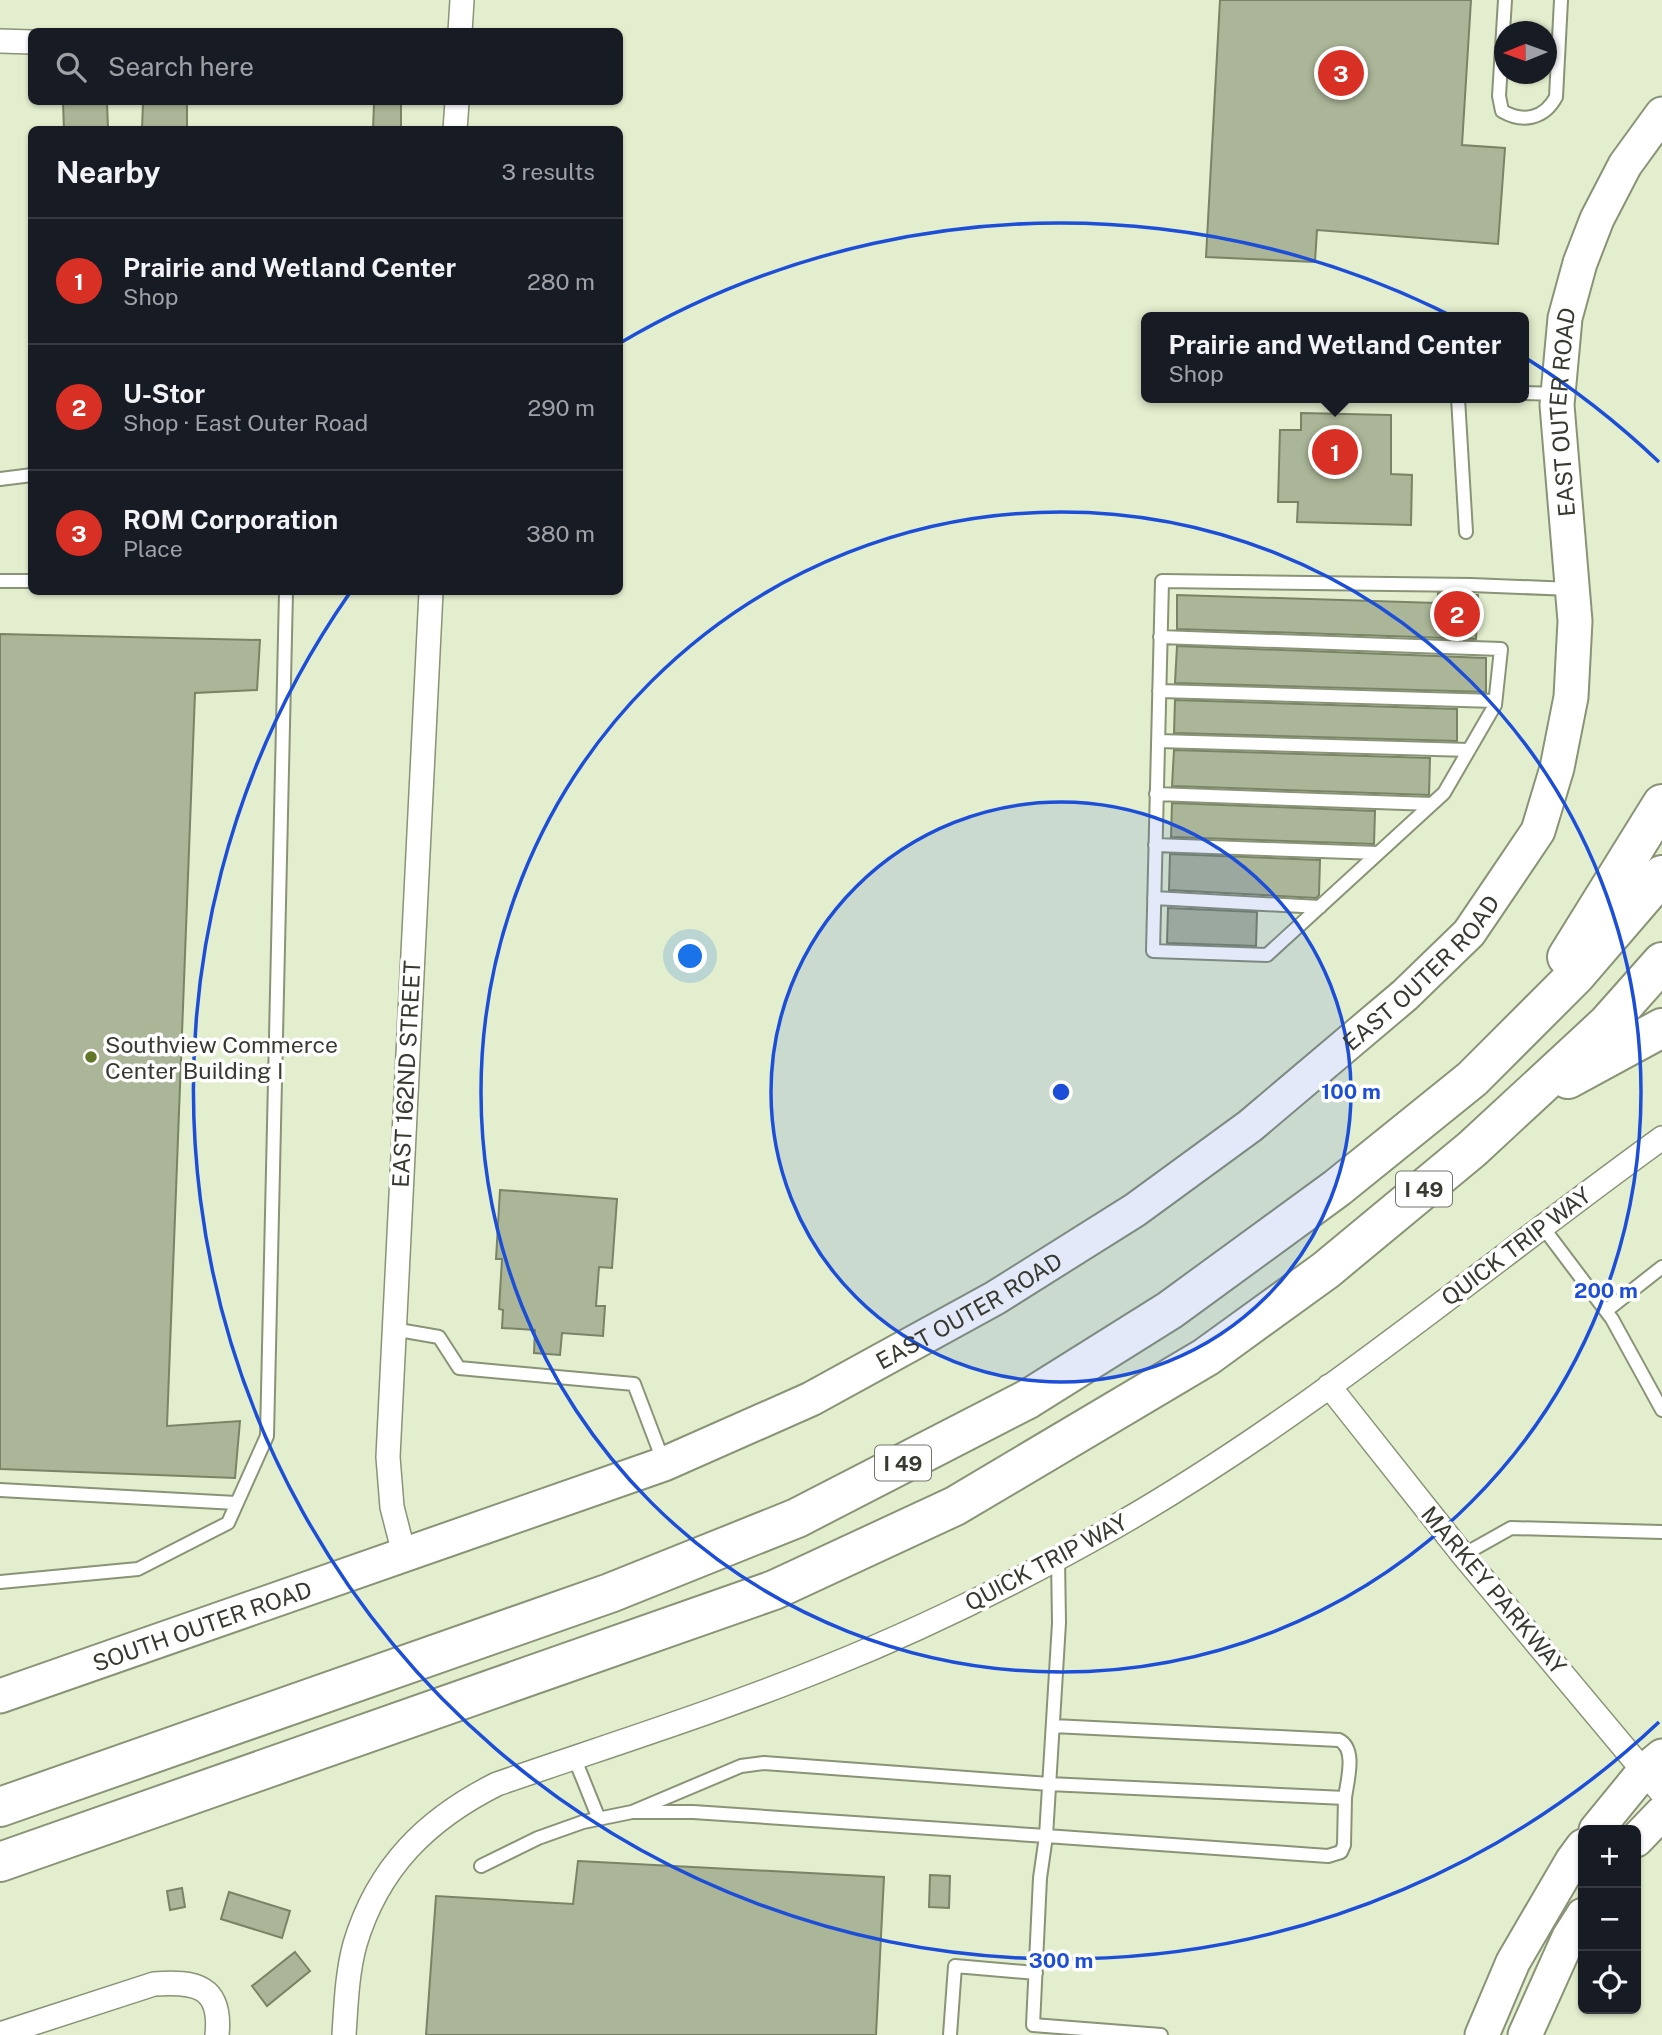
<!DOCTYPE html>
<html lang="en">
<head>
<meta charset="utf-8">
<style>
  :root { --surface:#171b24; --page:#20242c; --text:#f1f3f6; --muted:#9ea1a6; --line:#363941; --accent:#d93025 }
  body { margin:0; font-family:"Public Sans",sans-serif; background:var(--page); color:var(--text) }
  .controls { position:absolute; right:21px; bottom:21px; display:grid; overflow:hidden; border-radius:10px; box-shadow:0 2px 5px #0004 }
  .controls button { width:63px; height:63px; display:grid; place-items:center; padding:0; border:0; border-bottom:2px solid var(--line); background:var(--surface); color:var(--text); font:35px sans-serif }
  .compass { position:absolute; left:1494px; top:21px; width:63px; height:63px; border-radius:50%; background:var(--surface); box-shadow:0 2px 5px #0004; rotate:269deg }
  .you { position:absolute; left:691px; top:957px; width:24px; height:24px; margin:-18px; border:5px solid #fff; border-radius:50%; background:#1a73e8; box-shadow:0 0 0 10px #1a73e833 }
  .badge { display:grid; place-items:center; width:46px; height:46px; border-radius:50%; background:var(--accent); color:#fff; font-size:23px; font-weight:700 }
  .pin { position:absolute; translate:-50% -50%; border:4px solid #fff; box-shadow:0 2px 7px #0006 }
  .popup { position:absolute; left:1141px; top:312px; width:388px; height:91px; box-sizing:border-box; display:grid; place-content:center; border-radius:10px; background:var(--surface); filter:drop-shadow(0 2px 5px #0005); font-size:23px; white-space:nowrap; color:var(--muted) }
  .popup b { font-size:26px; color:var(--text) }
  .popup::after { content:''; position:absolute; left:50%; top:100%; margin-left:-14px; border:14px solid transparent; border-top-color:var(--surface) }
  .list { margin:0; padding:0; list-style:none }
  h2 { display:flex; justify-content:space-between; align-items:center; height:91px; margin:0; padding:0 28px; font-size:30px }
  h2 small { font-size:23px; font-weight:400; color:var(--muted) }
  .list li { display:grid; grid-template-columns:46px 1fr auto; gap:21px; align-items:center; box-sizing:border-box; height:126px; padding:0 28px; border-top:2px solid var(--line) }
  .list b { display:block; font-size:26px; white-space:nowrap }
  .list p { margin:0; font-size:23px; white-space:nowrap; color:var(--muted) }
  .list em { font-size:23px; font-style:normal; color:var(--muted) }
  .icon { flex:none; width:38px; height:38px; fill:none; stroke:currentColor; stroke-width:2; stroke-linecap:round; stroke-linejoin:round }
  .map { position:relative; flex:none; width:1662px; height:2035px; overflow:hidden }
  .search { position:absolute; background:var(--surface); box-shadow:0 2px 5px #0004; left:28px; top:28px; width:595px; height:77px; display:flex; align-items:center; gap:18px; box-sizing:border-box; padding:0 24px; border-radius:10px; color:var(--muted); font-size:26px }
  .panel { position:absolute; background:var(--surface); box-shadow:0 2px 5px #0004; left:28px; top:126px; width:595px; height:469px; border-radius:10px }
  .map>svg:first-child { display:block }
</style>
</head>
<body>
<div class="map">
<svg width="1662" height="2035" viewBox="0 0 1662 2035">
  <rect width="100%" height="100%" fill="#e3eece"/>
  <path fill="#abb698" stroke="#798366" stroke-width="2" d="M1220,0h251l-9,145 43,3 -7,96 -181,-14 -2,32 -109,-5z
    M63,102h44l1,26 -44,2z
    M143,102h44v28l-45,-1z
    M374,103l27,1v26h-28z
    M1301,413l90,2v59l21,1 -1,50 -114,-3 1,-20h-20l2,-72h21z
    M1438,593l40,2 -2,44 -299,-10v-34l260,8z
    M0,634l260,6 -3,50 -62,3 -28,733 73,-5 -5,57 -235,-9z
    M1177,646l309,12v34l-311,-9z
    M1175,700l282,9v32l-283,-8z
    M1174,750l256,8 -1,37 -257,-9z
    M1172,803l203,8 -1,33 -203,-7z
    M1170,854l150,6 -1,35 -3,3 -147,-8z
    M1168,908l89,4 -1,34 -89,-3z
    M500,1190l117,9 -5,69 -13,-1 -3,39h9l-2,30 -41,-3 -2,22 -26,-2 1,-23 -33,-2 1,-18 -4,-1 3,-50h-6z
    M578,1861l306,16 -8,158h-450l10,-139 137,8z
    M930,1875l20,1 -1,32 -20,-1z
    M182,1888l3,19 -15,3 -3,-19z
    M229,1892l61,19 -8,27 -61,-19z
    M295,1952l15,19 -43,35 -15,-20z"/>
  <g fill="none" stroke-linecap="round" stroke-linejoin="round">
    <g stroke="#899376" stroke-width="16">
      <path id="lane" d="M1505,0l-6,96 3,15c21,12 42,8 54,-14l5,-97
        M1524,393l34,1
        M1458,398l8,134
        M0,479l32,-4
        M0,581h32
        M1160,637l341,12 -6,56 -51,88 -177,162 -114,-4 9,-370 309,4 100,4
        M1159,691l336,10
        M1158,741l311,9
        M1156,794l276,10
        M1155,845l223,8
        M1154,898l166,9
        M1542,1226l70,93 50,91
        M1606,1311l56,-44
        M393,1329l46,8 20,31 175,16 30,79
        M0,1490l236,13
        M1463,1555l48,-27 151,4
        M0,1582l138,-13 90,-46 39,-87 19,-844
        M574,1757l25,62
        M632,1812l109,-46 23,-3 285,21 296,14c2,-17 12,-49 -6,-58l-286,-14
        M481,1866l57,-28 45,-16 49,-10h61l353,24 13,-213 -1,-65
        M950,2035l5,-69 81,7
        M1161,2035l-128,-10 7,-147 6,-42 282,20 13,-4 3,-7 1,-47"/>
    </g>
    <g stroke="#899376" stroke-width="26">
      <path id="street" d="M460,32l2,-32
        M0,41l32,1
        M455,130l2,-28
        M1329,1386l134,169 199,238
        M404,1554l-12,-47 -4,-50 43,-865
        M0,2034l154,-50c42,-3 68,2 63,51
        M344,2035c2,-30 3,-62 11,-91 23,-77 72,-125 142,-160 110,-38 222,-73 330,-117 100,-40 198,-89 291,-142 193,-111 364,-257 544,-387"/>
    </g>
    <g stroke="#899376" stroke-width="37">
      <g id="secondary">
        <path id="s1" d="M0,1696l664,-232 147,-65 184,-101 140,-88 115,-84 155,-131 64,-62 40,-59 29,-43 19,-63 14,-71 4,-76 -18,-216 8,-87 15,-55 17,-44 28,-54 37,-51"/>
        <path d="M1596,1830l49,-60 17,-14"/>
        <path d="M1636,1840l26,-27"/>
        <path d="M1482,2035l31,-73 59,-101 11,-15"/>
        <path d="M1525,2035l44,-98 14,-22"/>
      </g>
    </g>
    <g stroke="#899376" stroke-width="42">
      <path id="highway" d="M1567,957l95,-153
        M1568,1079l94,-51
        M0,1807l610,-214 187,-75 231,-119 142,-89 167,-122 135,-109 103,-103 87,-101
        M0,1862l774,-272 181,-84 251,-149 120,-87 146,-121 135,-125 55,-62"/>
    </g>
    <use href="#lane" stroke="#fff" stroke-width="12"/>
    <use href="#street" stroke="#fff" stroke-width="23"/>
    <use href="#secondary" stroke="#fff" stroke-width="33"/>
    <use href="#highway" stroke="#fff" stroke-width="38"/>
  </g>
  <circle cx="1061" cy="1092" r="290" fill="#1d4ed8" fill-opacity=".12"/>
  <g fill="none" stroke="#1d4ed8" stroke-width="3.5">
    <circle cx="1061" cy="1092" r="290"/>
    <circle cx="1061" cy="1092" r="580"/>
    <path d="M1659 1722A869 869 0 0 1 349 594M620 343A869 869 0 0 1 1659 462"/>
  </g>
  <circle fill="#627728" stroke="#fff" stroke-width="2.5" cx="91" cy="1057" r="7"/>
  <g text-anchor="middle" dominant-baseline="central" stroke-width="7" stroke-linejoin="round" paint-order="stroke">
    <g fill="#fff" stroke="#73766d" stroke-width="2">
      <rect x="1396" y="1171.5" width="56" height="35" rx="5"/>
      <rect x="875" y="1445.5" width="56" height="35" rx="5"/>
    </g>
    <g font-size="21" font-weight="bold" fill="#373b2f">
      <text x="1424" y="1189">I 49</text>
      <text x="903" y="1463">I 49</text>
    </g>
    <g font-size="23" fill="#373b2f" stroke="#fff">
      <text stroke="none"><textPath href="#s1" startOffset="2221">EAST OUTER ROAD</textPath></text>
      <text stroke="none"><textPath href="#s1" startOffset="1612">EAST OUTER ROAD</textPath></text>
      <text transform="translate(406 1074) rotate(-87)">EAST 162ND STREET</text>
      <text transform="translate(1516 1246) rotate(-37)">QUICK TRIP WAY</text>
      <text stroke="none"><textPath href="#s1" startOffset="1045">EAST OUTER ROAD</textPath></text>
      <text transform="translate(1046 1562) rotate(-28)">QUICK TRIP WAY</text>
      <text transform="translate(1494 1590) rotate(50)">MARKEY PARKWAY</text>
      <text stroke="none"><textPath href="#s1" startOffset="214">SOUTH OUTER ROAD</textPath></text>
    </g>
    <g font-size="23" fill="#373b2f" stroke="#fff" text-anchor="start">
      <text x="105" y="1044">Southview Commerce<tspan x="105" dy="26">Center Building I</tspan></text>
    </g>
  </g>
  <circle cx="1061" cy="1092" r="10" fill="#1d4ed8" stroke="#fff" stroke-width="3.5"/>
  <g font-size="21" text-anchor="middle" font-weight="bold" fill="#1d4ed8" stroke="#fff" stroke-width="7" stroke-linejoin="round" paint-order="stroke">
    <text x="1351" y="1099">100 m</text>
    <text x="1606" y="1298">200 m</text>
    <text x="1061" y="1968">300 m</text>
  </g>
</svg>
<div class="controls">
<button>+</button>
<button>−</button>
<button><svg class="icon" aria-label="locate" viewBox="0 0 24 24"><circle cx="12" cy="12" r="6"/><path d="M12 2v4M12 18v4M2 12h4M18 12h4"/></svg></button>
</div>
<svg class="compass" viewBox="-18 -18 36 36"><path d="M0-13l5 13h-10z" fill="#e53935"/><path d="M0 13l5-13h-10z" fill="#9ea1a6"/></svg>
<div class="you"></div>
<div class="pin badge" style="left:1335px;top:452px">1</div>
<div class="popup"><b>Prairie and Wetland Center</b>Shop</div>
<div class="pin badge" style="left:1457px;top:614px">2</div>
<div class="pin badge" style="left:1341px;top:73px">3</div>
<div class="search"><svg class="icon" aria-label="search" viewBox="0 0 24 24"><circle cx="10" cy="10" r="6"/><path d="M15 15l6 6"/></svg>Search here</div>
<section class="panel">
<h2>Nearby<small>3 results</small></h2>
<ul class="list">
<li><span class="badge">1</span><div><b>Prairie and Wetland Center</b><p>Shop</p></div><em>280 m</em></li>
<li><span class="badge">2</span><div><b>U-Stor</b><p>Shop · East Outer Road</p></div><em>290 m</em></li>
<li><span class="badge">3</span><div><b>ROM Corporation</b><p>Place</p></div><em>380 m</em></li>
</ul>
</section>
</div>
</body>
</html>
